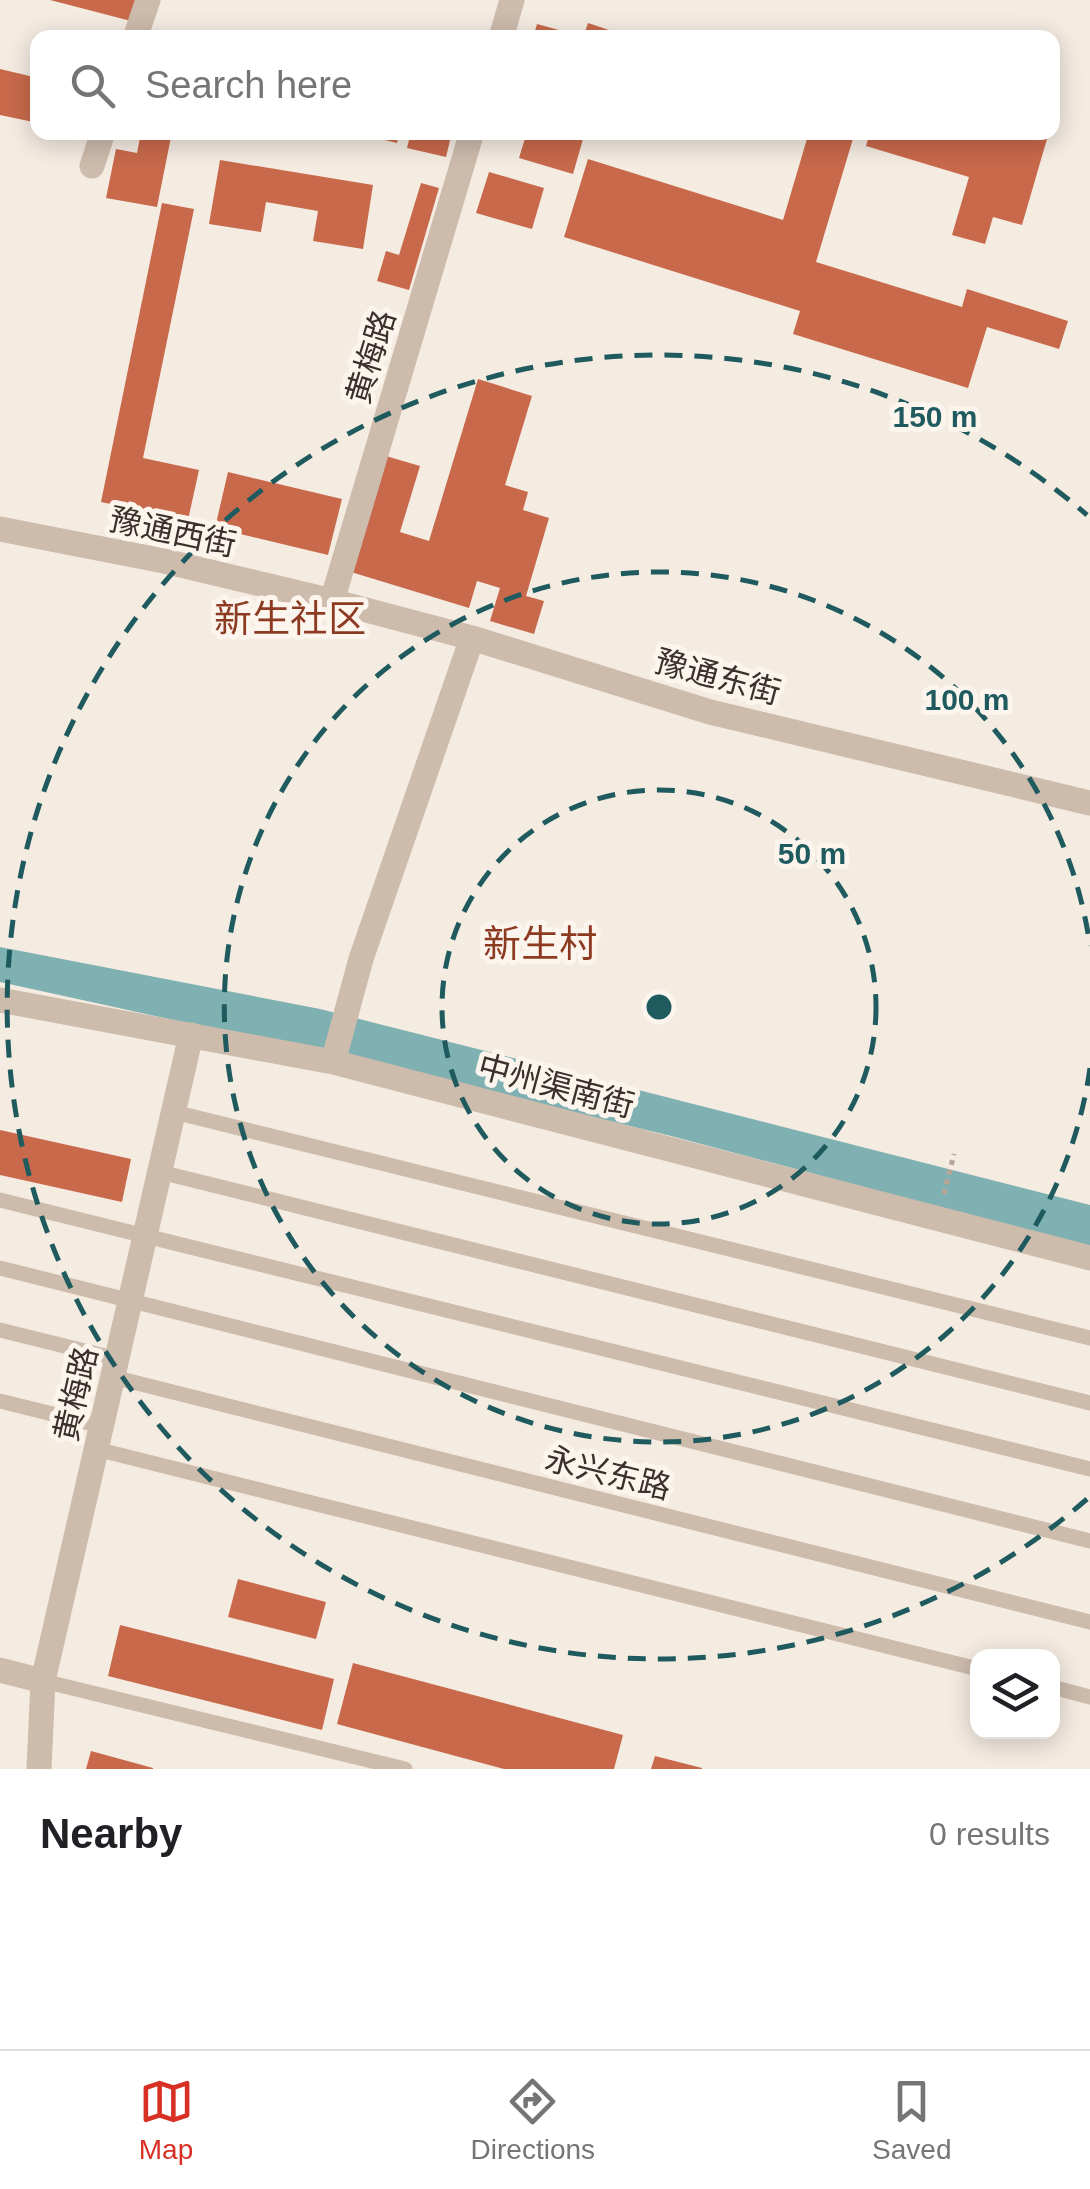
<!DOCTYPE html>
<html lang="en">
<head>
<meta charset="utf-8">
<style>
  :root { --surface:#fff; --page:#f6f6f6; --text:#202124; --muted:#757577; --line:#e0e0e0; --accent:#d93025 }
  body { margin:0; font-family:Arial,"Noto Sans SC",sans-serif; background:var(--page); color:var(--text) }
  .controls { position:absolute; right:30px; bottom:30px; display:grid; overflow:hidden; border-radius:20px; box-shadow:0 5px 25px #0003 }
  .controls button { width:90px; height:90px; display:grid; place-items:center; padding:0; border:0; border-bottom:2px solid var(--line); background:var(--surface); color:var(--text); font:50px sans-serif }
  .list { margin:0; padding:0; list-style:none }
  h2 { display:flex; justify-content:space-between; align-items:center; height:130px; margin:0; padding:0 40px; font-size:42px }
  h2 small { font-size:32px; font-weight:400; color:var(--muted) }
  .icon { flex:none; width:55px; height:55px; fill:none; stroke:currentColor; stroke-width:2; stroke-linecap:round; stroke-linejoin:round }
  .map { position:relative; flex:none; width:1090px; height:1769px; overflow:hidden }
  .search { position:absolute; background:var(--surface); box-shadow:0 5px 25px #0003; left:30px; right:30px; top:30px; height:110px; display:flex; align-items:center; gap:25px; box-sizing:border-box; padding:0 35px; border-radius:20px; color:var(--muted); font-size:38px }
  .sheet { height:280px; background:var(--surface) }
  nav { display:flex; justify-content:space-around; align-items:center; box-sizing:border-box; height:140px; border-top:2px solid var(--line); background:var(--surface); font-size:28px; color:var(--muted) }
  nav a { display:grid; justify-items:center; gap:5px }
  nav .on { color:var(--accent) }
  .map>svg:first-child { display:block }
</style>
</head>
<body>
<div class="map">
<svg width="1090" height="1769" viewBox="0 0 1090 1769">
  <rect width="100%" height="100%" fill="#f4ebe1"/>
  <path fill="#7fb0b2" d="M0,947l320,62 770,196v42l-419,-111 -292,-71 -379,-83z"/>
  <path fill="#c8694b" d="M50,0h86l-5,21z
    M588,23l27,9 -2,6h-30z
    M537,24l44,12v2h-48z
    M0,69l38,9v45l-38,-8z
    M141,132h31l-15,75 -51,-9 10,-49 21,4z
    M353,132h46l-2,11z
    M411,132h41l-6,25 -39,-9z
    M527,132h58l-12,42 -54,-16z
    M809,132h46l-39,130 146,45 5,-18 101,32 -9,28 -72,-22 -19,61 -175,-54 7,-23 -236,-74 24,-78 195,61z
    M870,132h179l-27,93 -29,-8 -8,27 -33,-9 17,-58 -103,-31z
    M220,160l153,25 -10,64 -50,-8 5,-30 -52,-9 -5,30 -52,-8z
    M489,172l55,16 -12,41 -56,-16z
    M421,183l18,5 -30,102 -32,-9 9,-30 13,4z
    M162,203l32,6 -51,249 56,12 -11,50 -87,-18z
    M478,379l54,17 -27,89 23,7 -5,18 26,8 -23,78 18,5 -10,33 -44,-13 10,-33 -23,-7 -8,27 -118,-36 35,-116 34,10 -20,66 29,9z
    M228,472l114,27 -14,56 -113,-27z
    M0,1130l131,29 -9,43 -122,-27z
    M238,1579l88,23 -10,37 -88,-22z
    M120,1625l214,54 -12,51 -214,-54z
    M353,1663l270,72 -9,34h-110l-167,-45z
    M91,1751l62,17v1h-67z
    M655,1756l47,12v1h-51z"/>
  <g fill="none" stroke-linecap="round" stroke-linejoin="round">
    <path stroke="#b9a596" stroke-width="5" stroke-dasharray="5 5" stroke-linecap="butt" d="M944,1194l10,-40"/>
    <path stroke="#cdbbac" stroke-width="15" d="M174,1112l916,226
      M160,1172l930,231
      M0,1200l1090,269
      M0,1268l1090,273
      M0,1330l117,29
      M113,1377l977,245
      M0,1401l101,25
      M96,1449l882,220
      M43,1681l362,88
      M1052,1687l38,10"/>
    <path stroke="#cdbbac" stroke-width="25" d="M135,38l13,-38
      M501,38l11,-38
      M92,166l11,-34
      M0,529l164,32 168,40 140,37 238,74 380,91
      M332,601l140,-469
      M0,1000l333,62 757,196
      M333,1062l28,-103 111,-321
      M0,1670l43,11
      M39,1769l4,-88 148,-646"/>
  </g>
  <g fill="none" stroke="#1f5a5e" stroke-width="5" stroke-dasharray="18 12">
    <circle cx="659" cy="1007" r="217"/>
    <path d="M1090 1068A435 435 0 1 1 1090 946"/>
    <path d="M1087 1499A652 652 0 1 1 1087 515"/>
  </g>
  <g text-anchor="middle" dominant-baseline="central" stroke-width="10" stroke-linejoin="round" paint-order="stroke">
    <g font-size="32" fill="#3b302b" stroke="#fbf5ee">
      <text transform="translate(371 357) rotate(-73)">黄梅路</text>
      <text transform="translate(173 532) rotate(12)">豫通西街</text>
      <text transform="translate(718 677) rotate(15)">豫通东街</text>
      <text transform="translate(556 1086) rotate(15)">中州渠南街</text>
      <text transform="translate(76 1394) rotate(-77)">黄梅路</text>
      <text transform="translate(608 1473) rotate(14)">永兴东路</text>
    </g>
    <g font-size="38" fill="#8c3b22" stroke="#fbf5ee">
      <text x="290" y="619">新生社区</text>
      <text x="540" y="944">新生村</text>
    </g>
  </g>
  <circle cx="659" cy="1007" r="15" fill="#1f5a5e" stroke="#fbf5ee" stroke-width="5"/>
  <g font-size="30" text-anchor="middle" font-weight="bold" fill="#1f5a5e" stroke="#fbf5ee" stroke-width="10" stroke-linejoin="round" paint-order="stroke">
    <text x="935" y="427">150 m</text>
    <text x="967" y="710">100 m</text>
    <text x="812" y="864">50 m</text>
  </g>
</svg>
<div class="controls">
<button><svg class="icon" aria-label="layers" viewBox="0 0 24 24"><path d="M12 4l9 5-9 5-9-5zM3 14l9 5 9-5"/></svg></button>
</div>
<div class="search"><svg class="icon" aria-label="search" viewBox="0 0 24 24"><circle cx="10" cy="10" r="6"/><path d="M15 15l6 6"/></svg>Search here</div>
</div>
<section class="sheet">
<h2>Nearby<small>0 results</small></h2>
<ul class="list">
</ul>
</section>
<nav>
<a class="on"><svg class="icon" aria-label="map" viewBox="0 0 24 24"><path d="M3 6l6-2 6 2 6-2v14l-6 2-6-2-6 2zM9 4v14M15 6v14"/></svg>Map</a>
<a><svg class="icon" aria-label="directions" viewBox="0 0 24 24"><path d="M12 3l9 9-9 9-9-9zM9 14v-3h6M13 9l2 2-2 2"/></svg>Directions</a>
<a><svg class="icon" aria-label="saved" viewBox="0 0 24 24"><path d="M7 4h10v16l-5-4-5 4z"/></svg>Saved</a>
</nav>
</body>
</html>
